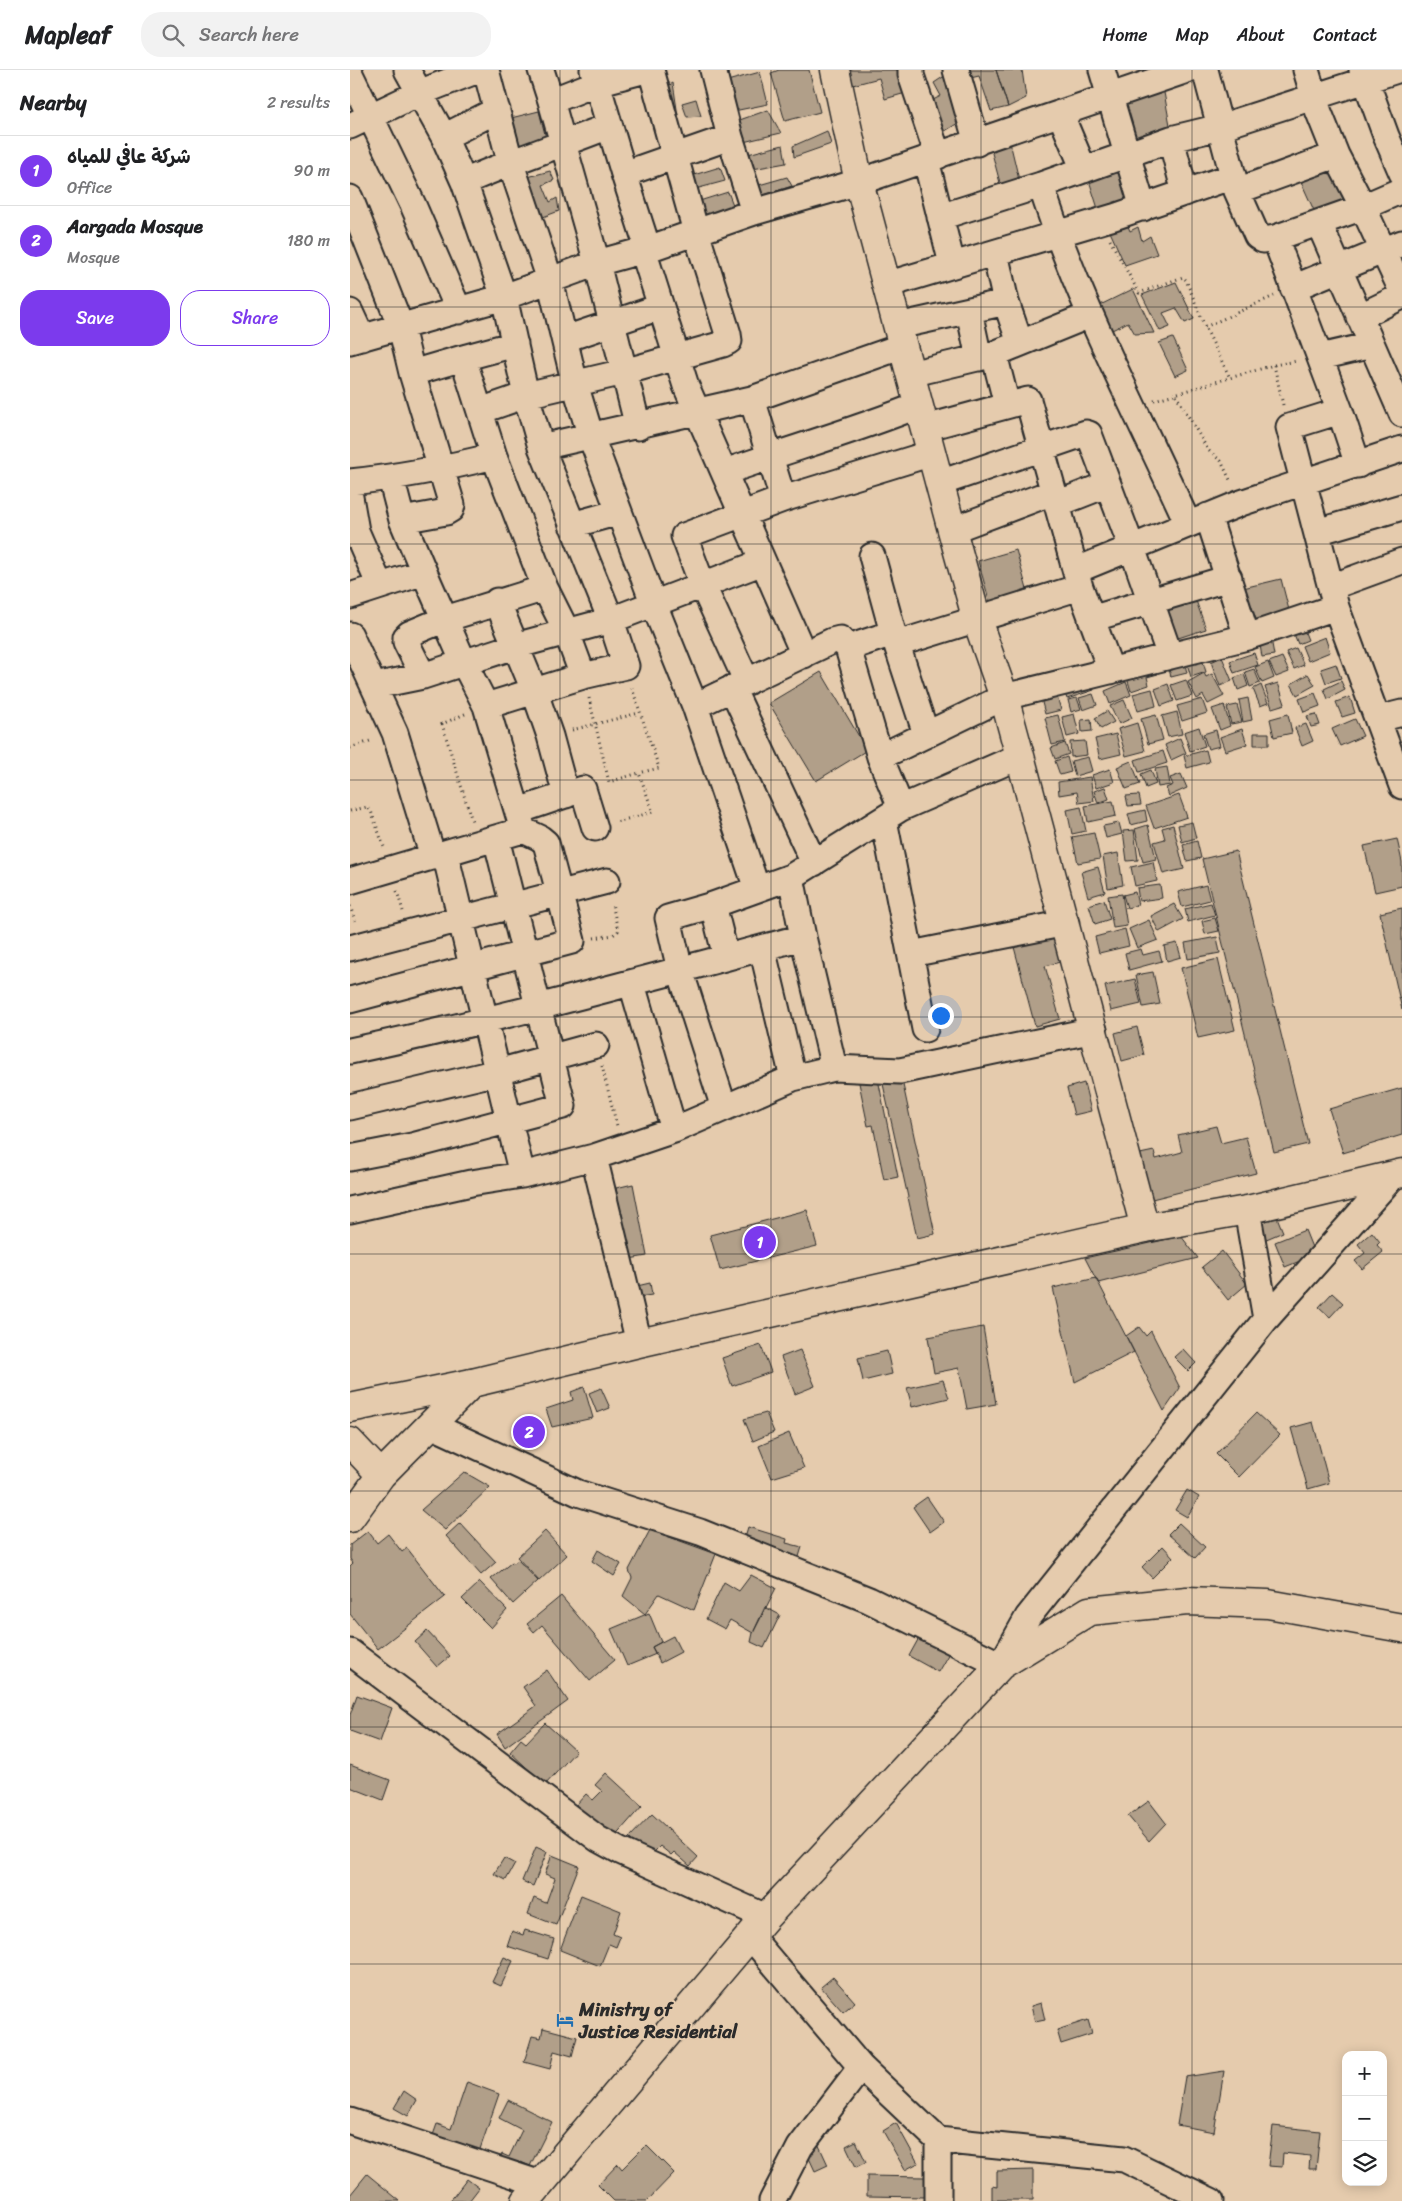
<!DOCTYPE html>
<html lang="en">
<head>
<meta charset="utf-8">
<style>
  :root { --surface:#fff; --page:#f2f2f2; --text:#202124; --muted:#757577; --line:#e0e0e0; --accent:#7c3aed }
  body { margin:0; font-family:Sriracha,"Playpen Sans Arabic",sans-serif; background:var(--page); color:var(--text) }
  .controls { position:absolute; right:15px; bottom:15px; display:grid; overflow:hidden; border-radius:10px; box-shadow:0 2px 12px #0003 }
  .controls button { width:45px; height:45px; display:grid; place-items:center; padding:0; border:0; border-bottom:1px solid var(--line); background:var(--surface); color:var(--text); font:25px sans-serif }
  .you { position:absolute; left:590px; top:945px; width:18px; height:18px; margin:-12px; border:4px solid #fff; border-radius:50%; background:#1a73e8; box-shadow:0 0 0 8px #1a73e833 }
  .badge { display:grid; place-items:center; width:32px; height:32px; border-radius:50%; background:var(--accent); color:#fff; font-size:16px; font-weight:700 }
  .pin { position:absolute; translate:-50% -50%; border:2px solid #fff; box-shadow:0 1px 5px #0006 }
  .list { margin:0; padding:0; list-style:none }
  h2 { display:flex; justify-content:space-between; align-items:center; height:65px; margin:0; padding:0 20px; font-size:21px }
  h2 small { font-size:16px; font-weight:400; color:var(--muted) }
  .list li { display:grid; grid-template-columns:32px 1fr auto; gap:15px; align-items:center; box-sizing:border-box; height:70px; padding:0 20px; border-top:1px solid var(--line) }
  .list b { display:block; font-size:19px; white-space:nowrap }
  .list p { margin:0; font-size:16px; white-space:nowrap; color:var(--muted) }
  .list em { font-size:16px; font-style:normal; color:var(--muted) }
  .actions { display:flex; gap:10px; padding:15px 20px }
  .actions a { flex:1; padding:11px 0; border:1px solid var(--accent); border-radius:20px; text-align:center; font-size:18px; color:var(--accent) }
  .actions .main { background:var(--accent); color:#fff }
  .icon { flex:none; width:28px; height:28px; fill:none; stroke:currentColor; stroke-width:2; stroke-linecap:round; stroke-linejoin:round }
  .map { position:relative; flex:none; width:1052px; height:2131px; overflow:hidden }
  header { display:flex; align-items:center; gap:30px; box-sizing:border-box; height:70px; padding:0 25px; background:var(--surface); border-bottom:1px solid var(--line) }
  header strong { font-size:24px }
  nav { display:flex; gap:28px; margin-inline-start:auto; font-size:18px }
  .search { width:350px; height:45px; background:var(--page); display:flex; align-items:center; gap:12px; box-sizing:border-box; padding:0 18px; border-radius:20px; color:var(--muted); font-size:19px }
  main { display:flex }
  aside { flex:1; background:var(--surface) }
  .map>svg:first-child { display:block }
</style>
</head>
<body>
<header>
<strong>Mapleaf</strong>
<div class="search"><svg class="icon" aria-label="search" viewBox="0 0 24 24"><circle cx="10" cy="10" r="6"/><path d="M15 15l6 6"/></svg>Search here</div>
<nav><a>Home</a><a>Map</a><a>About</a><a>Contact</a></nav>
</header>
<main>
<aside>
<h2>Nearby<small>2 results</small></h2>
<ul class="list">
<li><span class="badge">1</span><div><b>شركة عافي للمياه</b><p>Office</p></div><em>90 m</em></li>
<li><span class="badge">2</span><div><b>Aargada Mosque</b><p>Mosque</p></div><em>180 m</em></li>
</ul>
<div class="actions"><a class="main">Save</a><a>Share</a></div>
</aside>
<div class="map">
<svg width="1052" height="2131" viewBox="0 0 1052 2131">
  <rect width="100%" height="100%" fill="#e5cbad"/>
  <filter id="ink" filterUnits="userSpaceOnUse"><feTurbulence type="fractalNoise" baseFrequency=".02" numOctaves="2"/><feDisplacementMap in="SourceGraphic" scale="10" xChannelSelector="R" yChannelSelector="G"/><feConvolveMatrix kernelMatrix="1 2 1 2 8 2 1 2 1" color-interpolation-filters="sRGB"/></filter>
  <g filter="url(#ink)">
    <path fill="#b19f89" stroke="#2b2b2b" d="M429,0h30l11,42 -35,9 -14,-48z
      M494,0h59l6,22 -24,7 -6,-21 -30,8z
      M614,0h32l12,37 -17,4 -12,-35 -13,3z
      M646,0h26l4,28 -18,9z
      M410,2l8,32 -39,8 -9,-29z
      M596,5l12,48 -16,10 -11,-32 10,-5 -7,-13z
      M323,13l5,33 -8,-4 -4,-25z
      M813,17l9,49 -44,5 -11,-35z
      M346,29l5,17 -14,1 -5,-14z
      M418,40l13,23 -42,10 -5,-21z
      M189,41l9,35 -30,9 -11,-36z
      M477,61l4,13 -37,13 -1,-11z
      M659,68l11,46 -17,10 -11,-41z
      M433,75l3,18 -39,7 -3,-15z
      M986,88l17,41 -37,16 -18,-40z
      M776,94l14,43 -40,8 -13,-41z
      M370,97l5,14 -37,10 -4,-13z
      M200,101l4,9 -11,5 7,17 7,-4 2,13 -24,9 -11,-42z
      M437,107l5,9 -37,12 -3,-11z
      M378,122l7,18 -38,11 -7,-17z
      M775,149l5,12 8,-4 4,14 8,-5 7,18 -32,11 -18,-40z
      M826,212l18,37 -9,4 -9,-15 -13,5 7,14 -10,4 -18,-36z
      M783,219l21,44 -19,1 -7,-12 -20,10 -18,-22z
      M823,268l15,32 -13,6 -16,-33z
      M666,480l12,43 -38,10 -12,-42z
      M931,509l9,35 -38,10 -9,-36z
      M844,525l12,34 -37,12 -11,-34z
      M952,555l6,15 -10,4 -6,-15z
      M975,567l5,15 -22,9 -6,-15z
      M922,574l2,11 -12,2 -2,-12z
      M946,578l8,17 -10,4 -8,-17z
      M850,582l6,20 -15,5 -6,-20z
      M904,583l4,12 -24,8 -4,-12z
      M833,586l4,17 -16,4 -4,-16z
      M872,587l10,24 -12,5 -9,-24z
      M932,587l7,15 -13,5 -7,-15z
      M804,592l4,12 -11,3 2,8 -18,6 -6,-20z
      M918,592l6,16 -12,5 -7,-16z
      M986,594l5,14 -15,5 -5,-14z
      M904,599l6,14 -10,4 -5,-15z
      M471,602l46,78 -51,31 -47,-78z
      M854,603l2,4 6,-3 12,22 -16,8 -5,-9 -6,4 -9,-17z
      M894,604l4,12 -10,4 -4,-12z
      M958,604l7,11 -18,10 -6,-11z
      M740,607l4,13 -27,9 -5,-14z
      M836,610l6,16 -15,5 -6,-16z
      M991,611l4,9 -17,9 -4,-10z
      M776,612l5,13 -21,9 -5,-13z
      M928,613l7,21 -13,4 -7,-21z
      M818,614l6,17 -13,5 -6,-17z
      M911,615l7,18 -8,3 -7,-17z
      M704,617l7,23 -16,4 -6,-23z
      M802,619l4,17 -18,5 -5,-17z
      M965,623l5,13 -16,6 -5,-13z
      M743,624l4,11 -14,5 -4,-12z
      M1000,627l5,16 -13,4 -6,-15z
      M727,628l4,11 -10,3 -3,-12z
      M898,628l4,22 -9,2 -4,-22z
      M852,629l5,14 -25,8 -5,-15z
      M774,630l8,18 -13,6 -9,-18z
      M874,635l6,21 -10,4 -8,-21z
      M887,635l5,17 -11,2 -4,-17z
      M757,641l7,11 -13,7 -6,-11z
      M827,642l5,22 -14,3 -6,-21z
      M724,644l5,20 -12,3 -5,-20z
      M938,644l4,19 -18,4 -4,-18z
      M966,644l4,11 -9,2 -4,-11z
      M708,645l7,27 -13,3 -7,-27z
      M806,645l7,25 -15,4 -7,-25z
      M741,649l1,12 -10,1 -1,-12z
      M1005,649l8,17 -23,10 -8,-17z
      M787,653l8,28 -19,5 -8,-27z
      M956,654l7,17 -11,5 -7,-18z
      M849,657l6,19 -15,5 -6,-19z
      M892,659l5,15 -22,7 -5,-14z
      M866,660l4,16 -12,3 -5,-15z
      M904,663h15v12h-15z
      M766,664l5,20 -21,5 -5,-20z
      M830,668l6,15 -15,7 -6,-15z
      M735,671l2,14 -16,2 -1,-15z
      M715,673l4,11 -14,5 -4,-11z
      M856,680l3,12 -22,6 -3,-12z
      M813,681l4,12 -28,9 -4,-12z
      M717,687l4,15 -11,3 -5,-14z
      M738,687l4,14 -17,5 -4,-15z
      M781,691l9,23 -14,5 -9,-22z
      M817,697l3,18 -12,2 -3,-18z
      M760,699l4,13 -18,6 -4,-13z
      M801,700l5,14 -10,4 -5,-14z
      M831,704l6,14 -18,8 -3,-8 7,-3 -3,-7z
      M740,707l4,24 -15,2 -2,-11 -18,3 -1,-13z
      M755,717l4,12 -11,4 -4,-12z
      M789,725l2,10 -13,1 -2,-10z
      M829,725l8,22 -33,11 -8,-22z
      M763,731l3,15 -28,6 -3,-16z
      M731,737l5,24 -14,3 -5,-24z
      M795,740l2,11 -16,4 -3,-11z
      M842,752l4,16 -14,4 -4,-17z
      M769,753l3,11 -16,4 -3,-12z
      M798,755l8,34 -13,3 -8,-33z
      M823,755l11,44 -21,5 -9,-32 11,-3 -3,-11z
      M784,760l4,30 -11,1 -4,-30z
      M744,763l6,26 -22,4 -6,-26z
      M1047,769l5,23v24l-27,6 -11,-46z
      M847,771l4,17 -14,3 -4,-16z
      M886,781l72,293 -34,8 -72,-293z
      M768,783l5,32 -15,3 -5,-32z
      M803,792l4,19 -22,5 -4,-19z
      M748,797l7,25 -17,5 -7,-25z
      M810,815l2,13 -23,3 -2,-13z
      M856,815l4,15 -28,7 -4,-15z
      M785,822l3,13 -11,3 -4,-13z
      M772,824l5,32 -14,2 -5,-32z
      M754,830l6,19 -15,5 -6,-19z
      M861,833l4,12 -27,7 -3,-13z
      M824,834l9,15 -24,13 -8,-16z
      M1052,838v102l-22,-97z
      M865,848l4,13 -14,3 -3,-13z
      M799,850l9,20 -21,8 -8,-19z
      M775,859l4,17 -30,7 -4,-16z
      M703,867l7,25 -15,4 15,53 -25,7 -21,-79z
      M867,867l3,16 -32,6 -3,-16z
      M827,873l4,14 -14,4 -3,-15z
      M791,879l2,6 16,-4 3,10 -33,9 -4,-17z
      M868,889l17,71 -37,8 -17,-70z
      M803,902l7,32 -17,3 -7,-32z
      M785,909l6,25 -30,7 -6,-25z
      M787,957l7,28 -22,6 -7,-28z
      M527,1004l21,103 -14,3 -11,-55 -5,1 -10,-48z
      M552,1010l33,154 -18,4 -34,-154z
      M734,1013l7,28 -17,4 -7,-27z
      M1052,1018v47l-59,18 -14,-44z
      M866,1056l5,17 25,-6 10,36 -104,26 -12,-45 14,-3 2,8 26,-7 -4,-17z
      M283,1114l14,72 -18,3 -13,-71z
      M457,1140l10,36 -97,24 -10,-35z
      M927,1147l6,15 -19,8 -6,-16z
      M955,1160l10,25 -30,12 -10,-25z
      M1022,1162l8,10 -3,3 6,7 -21,17 -7,-8 10,-8 -7,-9z
      M831,1166l17,22 -100,25 -13,-25z
      M872,1181l25,33 -19,16 -26,-33z
      M746,1208l38,74 -59,30 -22,-94z
      M300,1213l2,12 -14,2 -1,-11z
      M982,1223l11,10 -13,14 -11,-10z
      M633,1257l13,77 -29,5 -8,-41 -25,5 -6,-36z
      M789,1257l7,9 5,-5 29,57 -16,23 -38,-75z
      M411,1275l10,27 -39,14 -10,-28z
      M833,1279l13,14 -8,8 -14,-14z
      M450,1280l15,36 -20,8 -14,-37z
      M537,1281l5,23 -29,7 -5,-23z
      M593,1310l6,18 -37,9 -5,-19z
      M234,1317l9,31 -41,9 -6,-18 27,-9 -2,-8z
      M251,1318l9,20 -13,5 -8,-20z
      M416,1343l8,19 -21,9 -9,-22z
      M906,1343l24,22 -41,42 -23,-23z
      M963,1352l16,61 -21,6 -17,-61z
      M439,1363l15,35 -32,10 -13,-32z
      M114,1402l26,15 -45,43 -24,-20z
      M837,1420l12,7 -12,20 -12,-7z
      M577,1427l17,25 -14,10 -17,-25z
      M110,1453l36,39 -15,13 -35,-39z
      M829,1453l26,24 -10,11 -27,-24z
      M398,1457l39,12 -1,4 16,4 -4,13 -56,-13z
      M300,1460l66,24 -22,56 -35,-16 -14,20 -22,-18 9,-18 -3,-8z
      M18,1461l9,12 11,-9 14,18 5,-4 38,49 -67,52 -28,-35v-48l3,-3 -3,-4v-14z
      M195,1461l22,24 -28,26 -22,-24z
      M813,1476l10,11 -21,21 -10,-11z
      M248,1480l23,14 -7,12 -22,-15z
      M168,1490l20,21 -25,23 -22,-25 21,-17 2,1z
      M401,1505l25,13 -23,45 -23,-13 -5,9 -19,-10 18,-37 15,9z
      M130,1512l27,28 -16,18 -29,-29z
      M211,1526l54,64 -25,21 -48,-56 -8,7 -7,-8z
      M415,1537l15,8 -16,33 -13,-6 2,-9z
      M299,1543l12,29 -9,5 4,7 -29,12 -16,-37z
      M77,1561l23,25 -13,11 -22,-25z
      M323,1566l8,16 -21,11 -8,-16z
      M570,1566l29,17 -11,19 -29,-16z
      M197,1600l21,31 -63,46 -8,-13 39,-28 -13,-19z
      M7,1625l35,13 -12,34 -30,-11v-16z
      M195,1653l31,28 -31,34 -35,-33 11,-13 5,4z
      M0,1695l40,15 -7,20 -33,-13z
      M256,1703l36,33 -30,34 -37,-34 11,-12 7,6 9,-9 -7,-6z
      M799,1731l17,22 -17,18 -21,-25z
      M302,1744l46,43 -8,9 -16,-14 -3,3 -11,-9 -11,11 -20,-19z
      M186,1777l11,5 -14,34 -11,-5z
      M202,1785l27,11 -23,59 -28,-11 6,-16 12,5 9,-25 -10,-4z
      M154,1788l11,6 -9,16 -12,-6z
      M231,1825l40,16 -8,23 7,3 -4,10 -7,-3 -9,22 -40,-16z
      M175,1860l29,9 -6,20 -41,-13 5,-15 11,4z
      M154,1887l9,4 -12,25 -9,-4z
      M483,1907l22,25 -12,10 -22,-25z
      M691,1933l4,17 -10,2 -4,-16z
      M738,1950l4,14 -31,10 -4,-14z
      M193,1958l34,9 -5,19 -18,-5 -4,18 -26,-7 8,-26 9,2z
      M874,2001l-10,61 -37,-7 8,-48z
      M117,2012l32,12 -21,61 -46,-17 5,-14 14,5z
      M54,2021l13,9 -9,16 -14,-8z
      M158,2030l44,22 -22,44 -9,-4 -5,12 -19,-9 5,-11 7,3 13,-27 -23,-12z
      M546,2053l22,40 -13,7 -22,-39z
      M923,2056l47,5 -4,38h-7l1,-13 -27,-3 -1,14 -14,-1z
      M466,2069l12,26 -13,6 -12,-26z
      M506,2071l10,21 -10,5 -10,-21z
      M296,2075l28,28 -27,28h-33l-16,-16 20,-21 4,5z
      M683,2100v30h-41v-14l5,1v-16z
      M17,2104l33,27h-50v-6z
      M517,2106l58,1v20l-58,-1z
      M117,2109l12,9 -10,13h-19z"/>
    <g fill="none" stroke-linecap="round" stroke-linejoin="round">
      <g stroke="#2b2b2b" stroke-width="29">
        <path id="street" d="M57,0l37,67 20,45 40,115 22,98 15,52 70,173 15,46 -43,10 -97,30
          M136,0l24,91 40,119 25,104 16,53 62,165 42,104 62,183
          M191,0l10,31
          M243,0l31,104 106,-37
          M363,0l17,67 24,75
          M561,0v5l27,81
          M606,0l21,73
          M752,0l41,138
          M855,0l32,121 20,45 6,4 12,-2 88,-31 39,-17
          M956,0l12,40 18,45 27,52 39,84
          M1012,0l24,66 16,37
          M0,4l63,131 46,106
          M710,43l24,57
          M0,56l69,-33 59,-23
          M94,67l53,-27
          M821,69l14,54
          M576,90l26,104
          M274,104l24,75
          M114,112c47,-21 97,-37 145,-56
          M691,115c37,118 96,226 147,339
          M887,121l99,-36
          M0,128l51,129 11,46 40,132 -1,4 -5,3 -44,8
          M590,147l101,-32 130,-46 49,-12 177,-57
          M969,153l83,191
          M925,168l65,173 18,54
          M293,180l43,136 118,269
          M645,183l11,49 14,41
          M536,215l228,-68 119,-41
          M943,218l109,-45
          M619,241l10,47
          M0,242l12,26
          M1009,247l43,-21
          M548,256l108,-24
          M215,269l95,-32
          M0,271l154,-44 93,-34 51,-14 106,-37 105,-30 328,-112
          M165,274l-52,14 31,98 51,132
          M644,284l13,51
          M970,287l52,-12
          M62,303l51,-15
          M560,304l84,-20 96,-39
          M130,341l46,-16 98,-23 99,-28 6,-3 -1,-7 -32,-102 -45,-162
          M990,341l-51,16 47,180 66,179
          M288,357l-41,-164 -46,-162 46,-18 49,-13
          M575,358l103,-28 52,187 31,84
          M191,377l211,-48 151,-53
          M375,402c65,-23 130,-41 194,-67
          M41,408l11,42 22,52 40,91 22,43 37,124
          M0,412c49,-5 96,-14 144,-26
          M590,413l146,-50 3,1 43,114 38,108
          M0,427l6,34 -6,2
          M433,429l149,-46
          M707,434l51,-20
          M858,446l39,121
          M222,455l47,-13
          M602,460l101,-38
          M6,461l24,55
          M967,462l85,-25
          M522,486l21,77 33,101
          M727,500l164,-67 161,-54
          M981,517l71,-26
          M0,526l74,-24
          M147,531l37,89 16,46 16,59
          M741,549l138,-41
          M0,565l45,98 38,124
          M547,574l183,-57
          M498,578l45,-15
          M73,606l-17,-34v-5l3,-3 36,-15 100,-31 21,42 17,46
          M397,612l-45,-98 -18,-48 99,-37 -31,-100
          M24,616l49,-10 92,-30 96,-26 152,-58
          M382,618l82,175
          M345,636l137,-65 8,-2 8,9 32,109 21,51
          M1028,649l24,-6
          M530,687l124,-60 243,-60 89,-30
          M168,741l65,-22 12,39
          M534,750l41,209
          M95,783l77,322
          M441,807l12,60 31,131
          M0,811l173,-51 17,8 6,5 26,98 -222,59
          M363,835l-45,13 12,52 44,138
          M0,878l257,-67
          M412,878l31,130
          M561,884l155,-31
          M376,887l-13,-52 78,-28 110,-69 119,-52
          M282,914l42,146
          M0,981c152,-32 302,-74 453,-114
          M0,1037l148,-35 98,-27
          M244,1087l45,186
          M0,1088l62,-12 151,-40 -67,-268
          M0,1140l121,-27 51,-8 72,-18 80,-27 119,-52 41,-10 66,3 194,-41
          M897,1140l19,109
          M81,1355l147,68 122,39 169,68 132,65 27,-48 238,-298 128,-144
          M0,1582l248,187 22,12 146,66
          M401,1867l110,130 77,73 186,19 87,42
          M0,2051l191,63
          M422,2131l28,-54 61,-80
          M588,2131v-61"/>
      </g>
      <g stroke="#2b2b2b" stroke-width="31">
        <path id="secondary" d="M485,0l24,112 93,348 25,90 27,77 16,59 125,472
          M0,1372l31,33
          M0,1448l31,-43 91,-92
          M176,2131l240,-284 235,-252 88,-54 98,-10 81,3 134,24"/>
      </g>
      <g stroke="#2b2b2b" stroke-width="31">
        <path id="primary" d="M0,1338l122,-25 167,-40 506,-115 102,-18 155,-37"/>
      </g>
      <path stroke="#2b2b2b" stroke-width="3" stroke-dasharray="1 4" stroke-linecap="butt" d="M760,170l29,53 44,-16 3,3 19,47 25,51
        M855,257l69,-31
        M924,295l9,40
        M826,325l32,55 13,11 10,21
        M804,330l120,-35 23,-4
        M282,618l27,80 -20,5
        M239,628l20,84 30,-9 14,39 -37,10
        M115,644l-23,10 30,97
        M222,660l67,-17
        M0,678l23,-8
        M0,741l17,-4 4,4 13,36
        M47,821l6,20
        M0,836l6,17
        M244,868l19,-3 5,-4 -6,-28
        M252,996l15,60"/>
      <use href="#street" stroke="#e5cbad" stroke-width="25"/>
      <use href="#secondary" stroke="#e5cbad" stroke-width="28"/>
      <use href="#primary" stroke="#e5cbad" stroke-width="28"/>
    </g>
  </g>
  <path fill="none" stroke="#2b2b2b" stroke-width="1" stroke-opacity="0.55" d="M210,0v2131M421,0v2131M631,0v2131M842,0v2131M0,237h1052M0,474h1052M0,710h1052M0,947h1052M0,1184h1052M0,1421h1052M0,1657h1052M0,1894h1052"/>
  <defs>
    <g id="hotel-bare" transform="scale(1.35)"><path d="M-6-4.5h1.5V1H6V5H4.5V3h-9V5H-6ZM-4 0a1.8 1.8 0 1 1 3.6 0ZM.5 0V-2.5h3Q6-2.5 6 0Z" fill="#1f6fb2" stroke="#e5cbad" stroke-width="2.5" paint-order="stroke"/></g>
  </defs>
  <g fill-rule="evenodd">
    <use href="#hotel-bare" x="215" y="1950"/>
  </g>
  <g text-anchor="middle" dominant-baseline="central" stroke-width="4" stroke-linejoin="round" paint-order="stroke">
    <g font-size="19" font-weight="bold" fill="#2b2b2b" stroke="#e5cbad" text-anchor="start">
      <text x="229" y="1939">Ministry of<tspan x="229" dy="22">Justice Residential</tspan></text>
    </g>
  </g>
</svg>
<div class="controls">
<button>+</button>
<button>−</button>
<button><svg class="icon" aria-label="layers" viewBox="0 0 24 24"><path d="M12 4l9 5-9 5-9-5zM3 14l9 5 9-5"/></svg></button>
</div>
<div class="you"></div>
<div class="pin badge" style="left:410px;top:1172px">1</div>
<div class="pin badge" style="left:179px;top:1362px">2</div>
</div>
</main>
</body>
</html>
